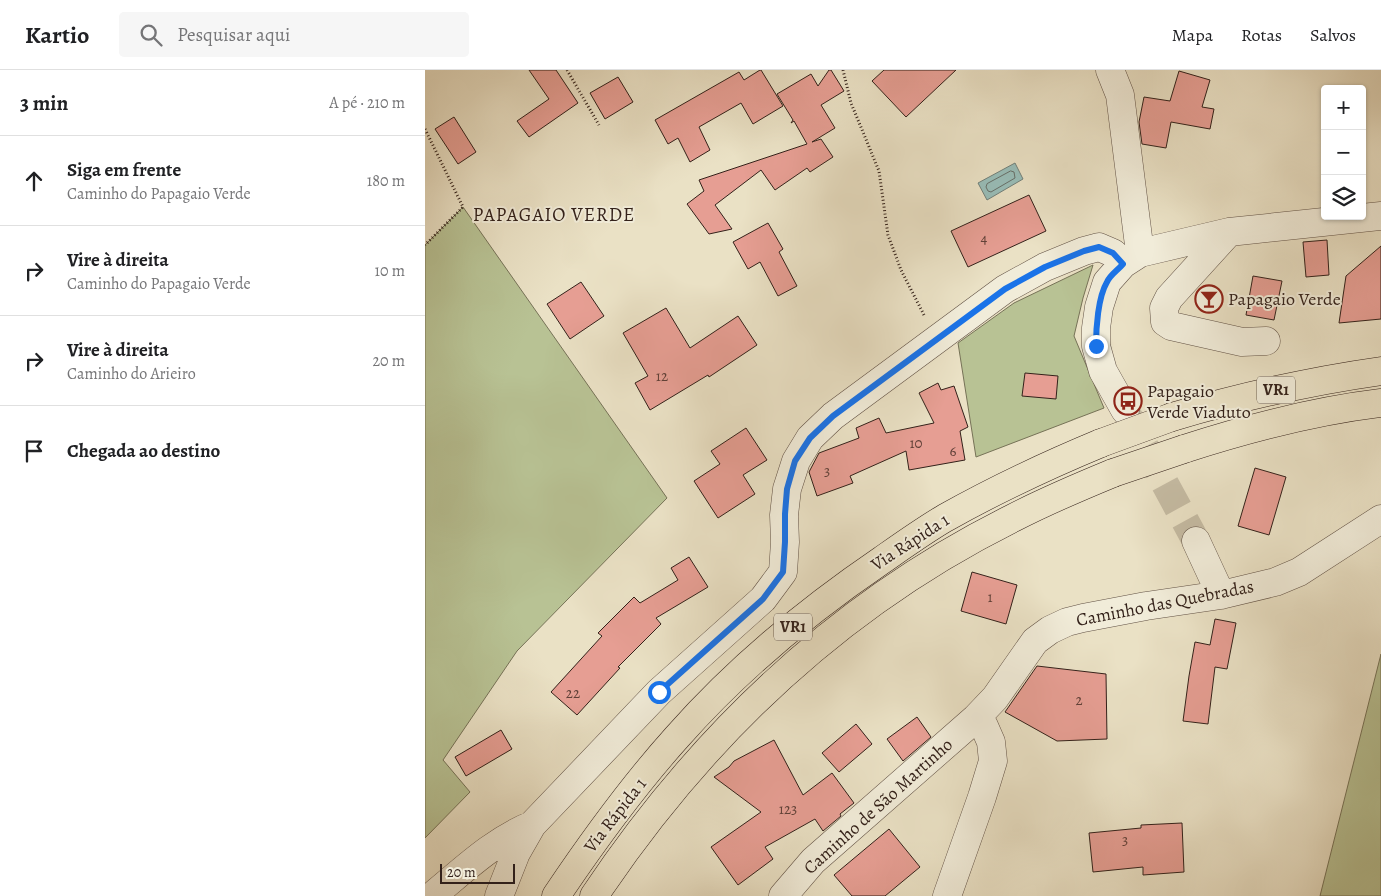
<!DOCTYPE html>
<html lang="pt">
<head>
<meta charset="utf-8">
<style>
  :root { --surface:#fff; --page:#f6f6f6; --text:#202124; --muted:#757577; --line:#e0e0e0 }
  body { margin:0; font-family:Alegreya,serif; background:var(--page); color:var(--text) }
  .controls { position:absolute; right:15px; top:15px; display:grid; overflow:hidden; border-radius:5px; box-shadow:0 1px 4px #0004 }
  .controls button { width:45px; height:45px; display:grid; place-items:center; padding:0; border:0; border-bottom:1px solid var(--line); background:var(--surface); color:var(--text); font:25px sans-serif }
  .scale { position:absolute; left:15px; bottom:12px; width:75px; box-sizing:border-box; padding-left:5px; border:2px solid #33211a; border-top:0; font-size:14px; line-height:18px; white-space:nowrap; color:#33211a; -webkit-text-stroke:4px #f1ecd9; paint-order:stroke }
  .stop { position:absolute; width:15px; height:15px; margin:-11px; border:4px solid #1a73e8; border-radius:50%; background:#fff }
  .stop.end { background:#1a73e8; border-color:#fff; box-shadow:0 1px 5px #0008 }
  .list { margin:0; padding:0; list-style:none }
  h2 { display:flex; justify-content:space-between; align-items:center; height:65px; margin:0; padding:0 20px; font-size:21px }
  h2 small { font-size:16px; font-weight:400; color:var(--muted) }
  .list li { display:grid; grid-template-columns:32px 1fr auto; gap:15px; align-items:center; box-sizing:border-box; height:90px; padding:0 20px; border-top:1px solid var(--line) }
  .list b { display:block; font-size:19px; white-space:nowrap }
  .list p { margin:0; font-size:16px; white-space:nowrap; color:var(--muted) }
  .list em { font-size:16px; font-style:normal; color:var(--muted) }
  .icon { flex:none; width:28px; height:28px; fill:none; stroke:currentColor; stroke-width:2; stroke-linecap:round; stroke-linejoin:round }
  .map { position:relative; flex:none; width:956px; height:826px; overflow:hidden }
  header { display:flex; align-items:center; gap:30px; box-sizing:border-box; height:70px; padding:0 25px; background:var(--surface); border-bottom:1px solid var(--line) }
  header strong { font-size:24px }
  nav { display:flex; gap:28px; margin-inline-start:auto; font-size:18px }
  .search { width:350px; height:45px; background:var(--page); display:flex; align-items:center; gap:12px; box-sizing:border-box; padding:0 18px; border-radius:5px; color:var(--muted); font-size:19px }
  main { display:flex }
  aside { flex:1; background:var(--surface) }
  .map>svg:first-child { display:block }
</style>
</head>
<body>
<header>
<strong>Kartio</strong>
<div class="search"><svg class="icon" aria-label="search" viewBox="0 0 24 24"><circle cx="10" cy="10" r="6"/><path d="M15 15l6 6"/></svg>Pesquisar aqui</div>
<nav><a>Mapa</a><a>Rotas</a><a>Salvos</a></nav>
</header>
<main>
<aside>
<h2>3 min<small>A pé · 210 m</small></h2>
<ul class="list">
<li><svg class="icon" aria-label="ahead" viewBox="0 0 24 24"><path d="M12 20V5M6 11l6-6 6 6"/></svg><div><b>Siga em frente</b><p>Caminho do Papagaio Verde</p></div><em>180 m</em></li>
<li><svg class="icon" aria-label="right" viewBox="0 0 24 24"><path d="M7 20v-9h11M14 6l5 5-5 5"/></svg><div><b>Vire à direita</b><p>Caminho do Papagaio Verde</p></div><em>10 m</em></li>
<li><svg class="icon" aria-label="right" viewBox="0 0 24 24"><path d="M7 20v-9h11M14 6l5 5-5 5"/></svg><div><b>Vire à direita</b><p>Caminho do Arieiro</p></div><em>20 m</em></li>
<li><svg class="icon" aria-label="arrive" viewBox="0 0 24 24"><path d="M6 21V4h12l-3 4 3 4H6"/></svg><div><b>Chegada ao destino</b></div></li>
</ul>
</aside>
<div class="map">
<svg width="956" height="826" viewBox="0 0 956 826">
  <rect width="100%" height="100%" fill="#eae1c5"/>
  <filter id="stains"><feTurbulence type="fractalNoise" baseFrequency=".004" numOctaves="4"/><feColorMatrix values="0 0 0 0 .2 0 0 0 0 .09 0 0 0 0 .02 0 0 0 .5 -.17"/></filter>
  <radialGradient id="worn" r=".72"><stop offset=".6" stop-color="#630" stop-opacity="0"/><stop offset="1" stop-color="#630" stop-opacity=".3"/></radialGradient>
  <path fill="#b8c294" stroke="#767257" d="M38,137l204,291 -150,153 -74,109 27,32 -45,46v-593z
    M668,195l-10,33 -9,38 30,72 -128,49 -18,-114 56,-40z
    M956,584v242h-61z"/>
  <path fill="#98bdb8" stroke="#707f79" d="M590,93l8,16 -36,21 -9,-17z"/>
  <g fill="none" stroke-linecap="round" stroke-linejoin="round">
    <path stroke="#666f69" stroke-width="1" d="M586,101l3,1 1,6 -24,14 -3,-1 -2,-4 1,-3z"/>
  </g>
  <path fill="#e69e93" stroke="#33211a" d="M104,0h27l22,33 -49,34 -12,-16 32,-22z
    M335,0h1l22,36 -30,18 -12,-21 -42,24 11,23 -20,12 -12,-24 -10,6 -13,-24 84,-48 5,8z
    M404,0h2l13,21 -23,14 14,23 -23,14 9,-3 12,18 -23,15 -3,-4 -32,22 -14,-20 -46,35 17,24 -23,5 -22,-30 17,-13 -5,-11 108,-36 -13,-23 -3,2 2,-3 -16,-26 34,-20 7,12z
    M459,0h72l-50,47 -34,-36z
    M754,1l31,9 -8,27 12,2 -4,20 -39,-7 -5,26 -24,-4 -3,-22 5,-25 26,4z
    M193,7l15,25 -28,17 -15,-26z
    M29,47l22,35 -18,12 -23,-35z
    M604,125l17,36 -78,36 -17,-36z
    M343,153l15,26 -4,3 18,34 -19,10 -18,-34 -12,7 -15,-27z
    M902,170l2,35 -23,2 -3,-35z
    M956,176v73l-42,4 7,-47z
    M828,206l29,5 -8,39 -28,-5z
    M156,212l23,34 -34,23 -23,-35z
    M241,238l24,40 48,-32 19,29 -48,32 -1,-2 -58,35 -15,-27 13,-7 -25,-43z
    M600,303l33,3 -2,23 -34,-3z
    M513,313l3,7 13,-4 14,41 -8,4 5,29 -56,10 -3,-19 -56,25 3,7 -36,13 -8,-24 10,-19 40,-15 -3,-10 23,-10 7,15 48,-10 -15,-30z
    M321,358l21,32 -24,15 12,19 -37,24 -24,-37 26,-17 -9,-13z
    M830,398l31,9 -17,58 -31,-9z
    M264,487l19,30 -52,31 5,6 -43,43 2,1 -43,47 -26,-23 51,-56 -4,-3 36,-36 6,6 38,-23 -7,-12z
    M547,502l45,13 -11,39 -45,-13z
    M790,549l21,4 -9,46 -12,-2 -7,57 -25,-3 6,-45 6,-34 15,3z
    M612,596l69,8 1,65 -50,2 -52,-29z
    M492,647l14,20 -28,24 -16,-22z
    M431,654l16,20 -33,28 -17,-19z
    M76,660l11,19 -46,27 -11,-19z
    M349,670l29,55 29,-22 22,30 -14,11 1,2 -18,15 -8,-12 -50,28 8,12 -35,26 -27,-38 50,-35 -47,-35 15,-10 5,-6z
    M757,753l2,49 -41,3v-8l-50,5 -4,-39 52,-5v-3z
    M464,759l31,38 -35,29h-33l-18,-21z"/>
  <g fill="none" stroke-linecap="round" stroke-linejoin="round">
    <path stroke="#c5bba3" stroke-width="28" stroke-dasharray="28 14" stroke-linecap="butt" d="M700,340l71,131"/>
    <g stroke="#615145" stroke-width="29">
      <path id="minor" d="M685,0l10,25 20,158
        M804,162l-60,66 -5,10 1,14 6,4 71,16 24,-1
        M700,340l-22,-39 -7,-25v-18l3,-21 8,-25 16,-18 17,-11 89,-21 152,-16
        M771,471l25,54
        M7,826c33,-27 60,-54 100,-71
        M74,826l17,-43 16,-28 127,-133 104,-93 20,-27 2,-30 -1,-27 3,-26 9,-28 14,-23 23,-22 172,-127 40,-22 39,-16 15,-4 14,6 10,11
        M358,826l30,-35 163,-143 19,-20 40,-57 15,-11 17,-8 16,-4 63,-12 75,-11 54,-13 24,-10 82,-53
        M522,826l35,-99 11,-36 -2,-19 -7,-16 -8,-8"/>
    </g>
    <g stroke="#33211a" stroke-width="29">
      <path id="highway" d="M747,347c68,-20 138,-36 209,-46
        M759,379c65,-21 130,-38 197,-46
        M131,826c37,-55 76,-109 121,-159 60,-68 130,-126 205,-177 20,-14 41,-29 63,-42 50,-28 103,-53 156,-75
        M169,826c107,-160 246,-292 419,-378 33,-17 66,-31 100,-45"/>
    </g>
    <path stroke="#33211a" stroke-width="3" stroke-dasharray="1 2.5" stroke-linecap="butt" d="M142,0l32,55
      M418,0l8,33 28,68 9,64 13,35 24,47
      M0,59l38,78 -38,38"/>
    <use href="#minor" stroke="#f1ecd9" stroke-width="28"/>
    <use href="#highway" stroke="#eae1c5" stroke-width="28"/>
    <g stroke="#33211a" stroke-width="29" stroke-linecap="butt">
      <path id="highway-bridge" d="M676,373l71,-26
        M688,403l71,-24"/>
    </g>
    <use href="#highway-bridge" stroke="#eae1c5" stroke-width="28"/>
  </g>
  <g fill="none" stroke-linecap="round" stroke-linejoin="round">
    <path stroke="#1a73e8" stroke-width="6" d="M234,622l104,-93 20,-27 2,-30v-28l2,-25 8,-28 15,-23 23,-22 172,-127 40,-22 39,-16 15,-4 14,6 10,11c-5,6 -13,11 -16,18 -9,15 -11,46 -11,64"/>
  </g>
  <defs>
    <g id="bar-ring" transform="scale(1.4375)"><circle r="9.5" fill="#f1ecd9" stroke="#8f2418" stroke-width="1.5"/><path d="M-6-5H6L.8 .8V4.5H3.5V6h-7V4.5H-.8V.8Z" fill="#8f2418"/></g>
    <g id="bus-ring" transform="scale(1.4375)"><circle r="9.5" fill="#f1ecd9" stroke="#8f2418" stroke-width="1.5"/><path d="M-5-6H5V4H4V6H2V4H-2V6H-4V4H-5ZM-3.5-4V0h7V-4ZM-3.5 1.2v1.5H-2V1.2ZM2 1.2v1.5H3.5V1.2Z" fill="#8f2418"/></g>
  </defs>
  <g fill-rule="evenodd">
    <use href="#bar-ring" x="784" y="229"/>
    <use href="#bus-ring" x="703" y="331"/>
  </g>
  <g text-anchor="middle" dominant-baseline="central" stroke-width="4" stroke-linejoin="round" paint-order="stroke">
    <g font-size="15" fill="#604038">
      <text x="559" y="168">4</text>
      <text x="237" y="306">12</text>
      <text x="491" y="373">10</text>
      <text x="528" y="381">6</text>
      <text x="402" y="401">3</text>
      <text x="565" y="527">1</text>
      <text x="148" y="623">22</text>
      <text x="654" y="630">2</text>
      <text x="363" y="739">123</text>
      <text x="700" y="770">3</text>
    </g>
    <g fill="#f1ecd9" stroke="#6c5e53" stroke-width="1">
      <rect x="832" y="306.5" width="38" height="27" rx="4"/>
      <rect x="349" y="543.5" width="38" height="27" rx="4"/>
    </g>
    <g font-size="16" font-weight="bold" fill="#33211a">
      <text x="851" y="320">VR1</text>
      <text x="368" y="557">VR1</text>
    </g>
    <g font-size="18" fill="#33211a" stroke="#f1ecd9" text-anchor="start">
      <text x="803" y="229">Papagaio Verde</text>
      <text x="722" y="321">Papagaio<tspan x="722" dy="21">Verde Viaduto</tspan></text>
    </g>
    <g font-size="18" fill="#33211a" stroke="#f1ecd9">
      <text transform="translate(485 472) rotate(-33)">Via Rápida 1</text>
      <text transform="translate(740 533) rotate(-11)">Caminho das Quebradas</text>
      <text transform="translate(453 736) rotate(-42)">Caminho de São Martinho</text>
      <text transform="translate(190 745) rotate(-52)">Via Rápida 1</text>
    </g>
    <g font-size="19" letter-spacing="1" fill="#33211a" stroke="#f1ecd9">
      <text x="129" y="145">PAPAGAIO VERDE</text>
    </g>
  </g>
  <rect width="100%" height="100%" filter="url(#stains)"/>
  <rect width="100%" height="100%" fill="url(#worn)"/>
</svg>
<div class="controls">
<button>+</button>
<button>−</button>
<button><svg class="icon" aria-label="layers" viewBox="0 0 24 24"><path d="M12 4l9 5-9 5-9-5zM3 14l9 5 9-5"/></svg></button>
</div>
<div class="scale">20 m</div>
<div class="stop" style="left:234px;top:622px"></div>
<div class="stop end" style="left:671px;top:276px"></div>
</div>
</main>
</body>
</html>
